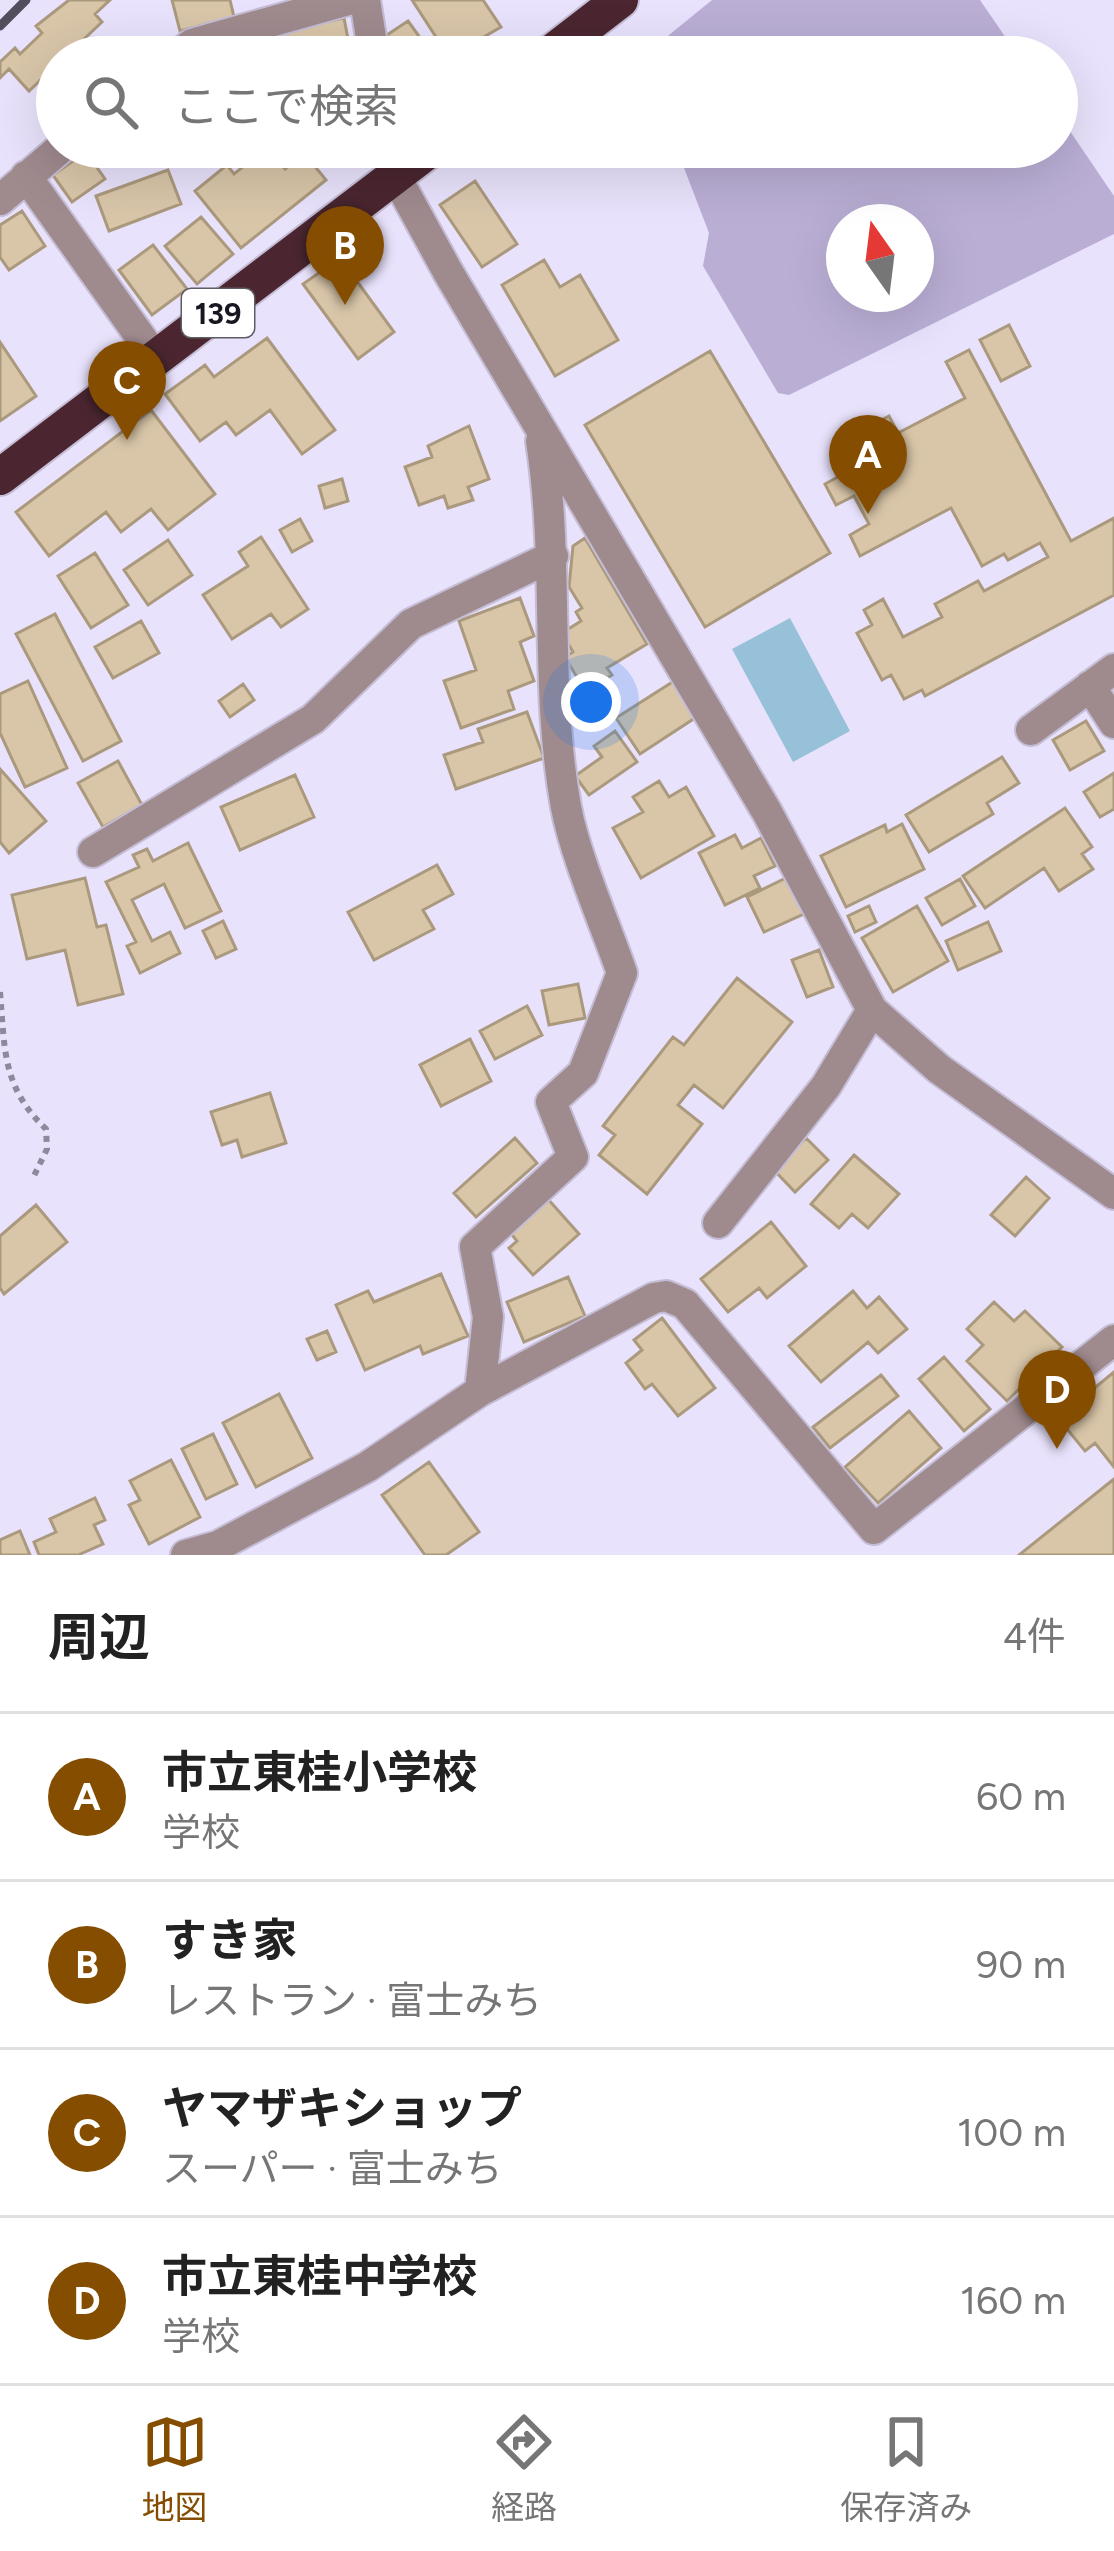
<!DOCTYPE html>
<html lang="ja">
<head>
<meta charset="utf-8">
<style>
  :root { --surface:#fff; --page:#f2f2f2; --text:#222; --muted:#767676; --line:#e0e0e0; --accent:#854d00 }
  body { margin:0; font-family:Figtree,"Noto Sans JP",sans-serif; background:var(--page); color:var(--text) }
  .compass { position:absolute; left:826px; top:204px; width:108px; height:108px; border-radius:50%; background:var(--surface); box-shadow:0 12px 48px #0002; rotate:346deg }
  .you { position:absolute; left:591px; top:702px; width:42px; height:42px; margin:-30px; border:9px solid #fff; border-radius:50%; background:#1a73e8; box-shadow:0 0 0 18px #1a73e833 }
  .badge { display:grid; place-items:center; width:78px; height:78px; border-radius:50%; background:var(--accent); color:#fff; font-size:39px; font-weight:700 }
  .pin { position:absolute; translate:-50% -99px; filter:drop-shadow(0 3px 6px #0008) }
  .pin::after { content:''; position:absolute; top:63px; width:42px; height:36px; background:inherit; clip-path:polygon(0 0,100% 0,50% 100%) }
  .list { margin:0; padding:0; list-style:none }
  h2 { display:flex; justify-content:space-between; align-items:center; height:156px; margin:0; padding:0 48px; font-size:51px }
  h2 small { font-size:39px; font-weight:400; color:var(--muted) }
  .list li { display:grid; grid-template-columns:78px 1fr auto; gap:36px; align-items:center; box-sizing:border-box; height:168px; padding:0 48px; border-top:3px solid var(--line) }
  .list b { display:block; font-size:45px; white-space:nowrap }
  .list p { margin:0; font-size:39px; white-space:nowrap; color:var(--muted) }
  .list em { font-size:39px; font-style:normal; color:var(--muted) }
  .icon { flex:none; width:66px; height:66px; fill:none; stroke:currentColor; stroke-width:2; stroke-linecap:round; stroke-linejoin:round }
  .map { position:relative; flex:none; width:1114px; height:1555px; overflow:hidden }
  .search { position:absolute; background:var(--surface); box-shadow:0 12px 48px #0002; left:36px; right:36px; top:36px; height:132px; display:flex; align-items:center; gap:30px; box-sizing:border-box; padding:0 42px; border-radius:66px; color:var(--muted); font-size:45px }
  .sheet { height:828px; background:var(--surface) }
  nav { display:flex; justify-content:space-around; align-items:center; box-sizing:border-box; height:168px; border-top:3px solid var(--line); background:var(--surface); font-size:33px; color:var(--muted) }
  nav a { display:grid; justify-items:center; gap:6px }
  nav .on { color:var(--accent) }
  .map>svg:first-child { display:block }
</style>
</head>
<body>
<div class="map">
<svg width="1114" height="1555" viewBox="0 0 1114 1555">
  <rect width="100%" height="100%" fill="#e9e2fc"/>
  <path fill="#baaed5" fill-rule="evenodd" d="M712,0h268l39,57h-377z
    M1057,112l57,84v38l-325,161 -11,-2 -75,-127 6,-33 -33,-86h381zM844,222h72v72h-72z"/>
  <path fill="#97c0d9" d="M790,618l60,113 -57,31 -61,-113z"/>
  <path fill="#d9c6a9" stroke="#ab997d" stroke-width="3" d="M69,0h41l-15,14 7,8 -37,35h-8v7l-28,27 -20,-22 -9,9v-16l15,-14 5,6 22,-21 -6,-7z
    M172,0h58l4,17 -54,14z
    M412,0h71l18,27 -52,30z
    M344,18l7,37 -84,2 -4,-22z
    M408,21l26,36h-32l-15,-22z
    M268,147l17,22 19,-16 22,27 -85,68 -46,-57 32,-26 7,9z
    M86,152l19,27 -33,23 -19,-27z
    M168,170l13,34 -72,27 -13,-35z
    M475,181l42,63 -35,23 -42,-62z
    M22,211l23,35 -36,24 -9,-13v-32z
    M201,217l32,37 -36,30 -32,-38z
    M153,245l34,44 -35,26 -33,-45z
    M340,258l54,74 -36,27 -55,-75z
    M544,260l16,27 20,-12 38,65 -63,36 -53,-91z
    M1009,325l21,41 -29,15 -21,-41z
    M267,338l68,92 -33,24 -32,-44 -34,25 -10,-13 -26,19 -35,-47 40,-29 9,12z
    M0,342l36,54 -36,25z
    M969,350l102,191 43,-23v77l-189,101 -3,-6 -18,9 -13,-24 -9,5 -25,-47 15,-8 -8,-15 19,-11 20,38 39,-20 -7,-13 43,-23 6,10 64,-34 -8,-14 -32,17 -4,-6 -22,12 -31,-58 -91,48 -10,-21 19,-11 -15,-28 -18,9 -11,-21 20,-11 -6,-12 11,-6 -7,-14 46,-25 9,17 67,-35 -19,-36z
    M710,351l120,202 -125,74 -120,-202z
    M151,410l64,84 -47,36 -17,-21 -30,23 -15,-20 -57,44 -33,-44z
    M469,426l20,53 -21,8 5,13 -25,8 -4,-12 -25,9 -14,-38 27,-10 -4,-11z
    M342,479l6,22 -23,7 -6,-22z
    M300,519l12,22 -20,11 -12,-22z
    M261,537l47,72 -27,18 -10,-13 -39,25 -29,-44 45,-29 -9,-14z
    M585,538l62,106 -40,24 5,7 -27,16 -20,-34 8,-5 -11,-19 19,-12 -5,-9 6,-4 -13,-21 4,-41z
    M168,540l24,35 -44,30 -24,-35z
    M95,553l33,52 -37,23 -33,-52z
    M520,598l14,38 -14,6 14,39 -26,10 6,18 -53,19 -17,-47 32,-11 -17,-49z
    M55,614l66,127 -38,20 -67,-127z
    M141,621l18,32 -46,25 -18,-31z
    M28,681l39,87 -42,19 -25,-54v-39z
    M674,681l24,35 -58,38 -24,-36z
    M243,684l11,16 -24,17 -11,-16z
    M527,712l17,46 -88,31 -12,-34 39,-13 -5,-13z
    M1086,721l18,30 -34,19 -17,-30z
    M615,731l22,31 -48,33 -14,-19 27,-19 -8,-11z
    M1002,757l17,26 -32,20 6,11 -64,38 -23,-37z
    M118,761l24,44 -39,22 -25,-44z
    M0,769l46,52 -37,32 -9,-11z
    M1114,773v36l-14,8 -16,-25z
    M295,775l19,42 -74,33 -19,-43z
    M659,781l10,16 17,-10 28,49 -73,42 -28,-50 30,-16 -10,-15z
    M1065,808l27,39 -10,7 11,15 -34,22 -15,-23 -59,40 -22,-32z
    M902,824l22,45 -78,38 -25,-51 64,-31 2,7z
    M735,835l7,13 19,-10 14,28 -21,10 6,12 -35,17 -26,-52z
    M188,843l33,68 -36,17 -21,-44 -32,16 20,41 18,-9 10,21 -40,20 -13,-27 9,-4 -30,-60 33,-15 -6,-12 14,-6 6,12z
    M437,865l16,29 -30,16 11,19 -60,31 -26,-48z
    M788,877l18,36 -42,19 -17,-35z
    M85,878l12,49 9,-2 17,69 -45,11 -13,-55 -38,9 -15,-64z
    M960,879l15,27 -33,19 -16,-27z
    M869,906l7,16 -21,10 -7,-16z
    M917,906l31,55 -55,31 -31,-54z
    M223,921l13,28 -20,9 -13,-27z
    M988,922l13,29 -43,19 -12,-29z
    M819,950l14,37 -26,10 -15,-37z
    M737,978l55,44 -69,86 -29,-23 -16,20 24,19 -55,70 -48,-39 16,-20 -12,-9 70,-89 11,8z
    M578,984l7,34 -36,7 -7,-34z
    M527,1006l15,29 -47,24 -15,-28z
    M470,1039l21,42 -50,25 -21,-41z
    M270,1093l16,50 -44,14 -5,-17 -15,5 -11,-33z
    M515,1138l22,25 -61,54 -22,-24z
    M806,1138l22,22 -33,32 -22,-23z
    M854,1155l45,39 -31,34 -16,-14 -13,14 -28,-24z
    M1026,1177l23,21 -34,38 -24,-21z
    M547,1198l32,36 -46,41 -24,-27 8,-7 -8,-10z
    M36,1205l31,37 -63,52 -4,-6v-52z
    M771,1222l35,44 -39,32 -8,-10 -31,24 -27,-33z
    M441,1274l27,62 -45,18 -3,-8 -55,24 -29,-65 32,-14 6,11z
    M568,1277l17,39 -61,26 -17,-40z
    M853,1291l14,17 12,-11 28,32 -29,24 -10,-11 -47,40 -32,-36z
    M994,1302l20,19 11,-10 37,36 -55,54 -40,-40 16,-16 -16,-16z
    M662,1318l53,70 -37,28 -26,-32 -7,5 -19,-26 16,-13 -8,-10z
    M327,1331l9,21 -19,8 -10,-21z
    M944,1357l46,52 -26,22 -45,-52z
    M1114,1372v95l-19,-24 -10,8 -27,-33z
    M881,1375l17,21 -68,52 -17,-21z
    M279,1394l33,64 -56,29 -33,-64z
    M909,1411l32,37 -63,55 -33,-36z
    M213,1434l24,50 -31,15 -24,-50z
    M171,1460l29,57 -51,27 -20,-39 11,-5 -10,-19z
    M429,1462l50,70 -33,23h-21l-43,-60z
    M1114,1479v76h-95z
    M95,1498l10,22 -11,5 9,19 -25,11h-39l-5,-13 22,-10 -6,-13z
    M20,1531l10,24h-30v-15z"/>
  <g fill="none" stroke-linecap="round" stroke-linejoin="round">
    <g stroke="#c4bdd5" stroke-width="34">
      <path id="minor" d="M365,0l9,57
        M176,57l16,-13 156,-44
        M391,147l5,30 52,95 319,540 105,198 67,59 175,125
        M26,176l131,184
        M0,200l62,-53
        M1090,686l24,37
        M1031,730l83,-61
        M93,852l220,-133 98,-95 142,-68
        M718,1223l108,-137 46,-76
        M480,1391l8,-74 -13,-70 98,-90 -22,-55 32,-29 39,-100c-17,-49 -47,-117 -56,-166 -22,-121 -6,-245 -25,-366
        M186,1555l32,-9 149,-79 113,-76 174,-93 12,-2 19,8 189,225 240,-189"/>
    </g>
    <g stroke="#c4bdd5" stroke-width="40">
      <path id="highway" d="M546,57l74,-57
        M0,477l433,-330"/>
    </g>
    <path stroke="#8d889b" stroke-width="6" stroke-dasharray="6 6" stroke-linecap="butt" d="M53,68l4,5
      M0,992c5,58 2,95 46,137l1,20 -15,31"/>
    <use href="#minor" stroke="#9f8a8e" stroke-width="30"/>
    <use href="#highway" stroke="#4b2630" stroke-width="36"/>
    <path stroke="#524e5d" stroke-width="9" d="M0,26l26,-26"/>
  </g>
  <g text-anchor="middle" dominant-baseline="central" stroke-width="10" stroke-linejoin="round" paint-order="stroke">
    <rect fill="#fff" stroke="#5e5c64" stroke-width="3" x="182" y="289" width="72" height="48" rx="9"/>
    <g font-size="30" font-weight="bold" fill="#191621">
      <text x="218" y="313">139</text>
    </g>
  </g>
</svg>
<svg class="compass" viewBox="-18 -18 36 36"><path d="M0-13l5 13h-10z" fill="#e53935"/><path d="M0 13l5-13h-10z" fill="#767676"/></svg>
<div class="you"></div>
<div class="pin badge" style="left:868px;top:514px">A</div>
<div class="pin badge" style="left:345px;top:305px">B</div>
<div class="pin badge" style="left:127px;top:440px">C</div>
<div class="pin badge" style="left:1057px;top:1449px">D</div>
<div class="search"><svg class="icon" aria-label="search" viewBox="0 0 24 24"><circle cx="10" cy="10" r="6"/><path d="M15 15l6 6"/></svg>ここで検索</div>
</div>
<section class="sheet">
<h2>周辺<small>4件</small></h2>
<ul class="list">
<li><span class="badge">A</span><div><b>市立東桂小学校</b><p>学校</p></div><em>60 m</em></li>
<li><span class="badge">B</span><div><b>すき家</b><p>レストラン · 富士みち</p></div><em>90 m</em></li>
<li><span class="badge">C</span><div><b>ヤマザキショップ</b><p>スーパー · 富士みち</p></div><em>100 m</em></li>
<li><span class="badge">D</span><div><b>市立東桂中学校</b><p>学校</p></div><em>160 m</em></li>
</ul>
</section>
<nav>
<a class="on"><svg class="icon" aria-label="map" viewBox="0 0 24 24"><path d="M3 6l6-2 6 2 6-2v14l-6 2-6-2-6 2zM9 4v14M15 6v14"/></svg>地図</a>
<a><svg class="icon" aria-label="directions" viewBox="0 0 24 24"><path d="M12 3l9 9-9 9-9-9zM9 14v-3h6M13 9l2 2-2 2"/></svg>経路</a>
<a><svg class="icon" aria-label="saved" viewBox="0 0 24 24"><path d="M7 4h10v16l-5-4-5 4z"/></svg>保存済み</a>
</nav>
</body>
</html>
